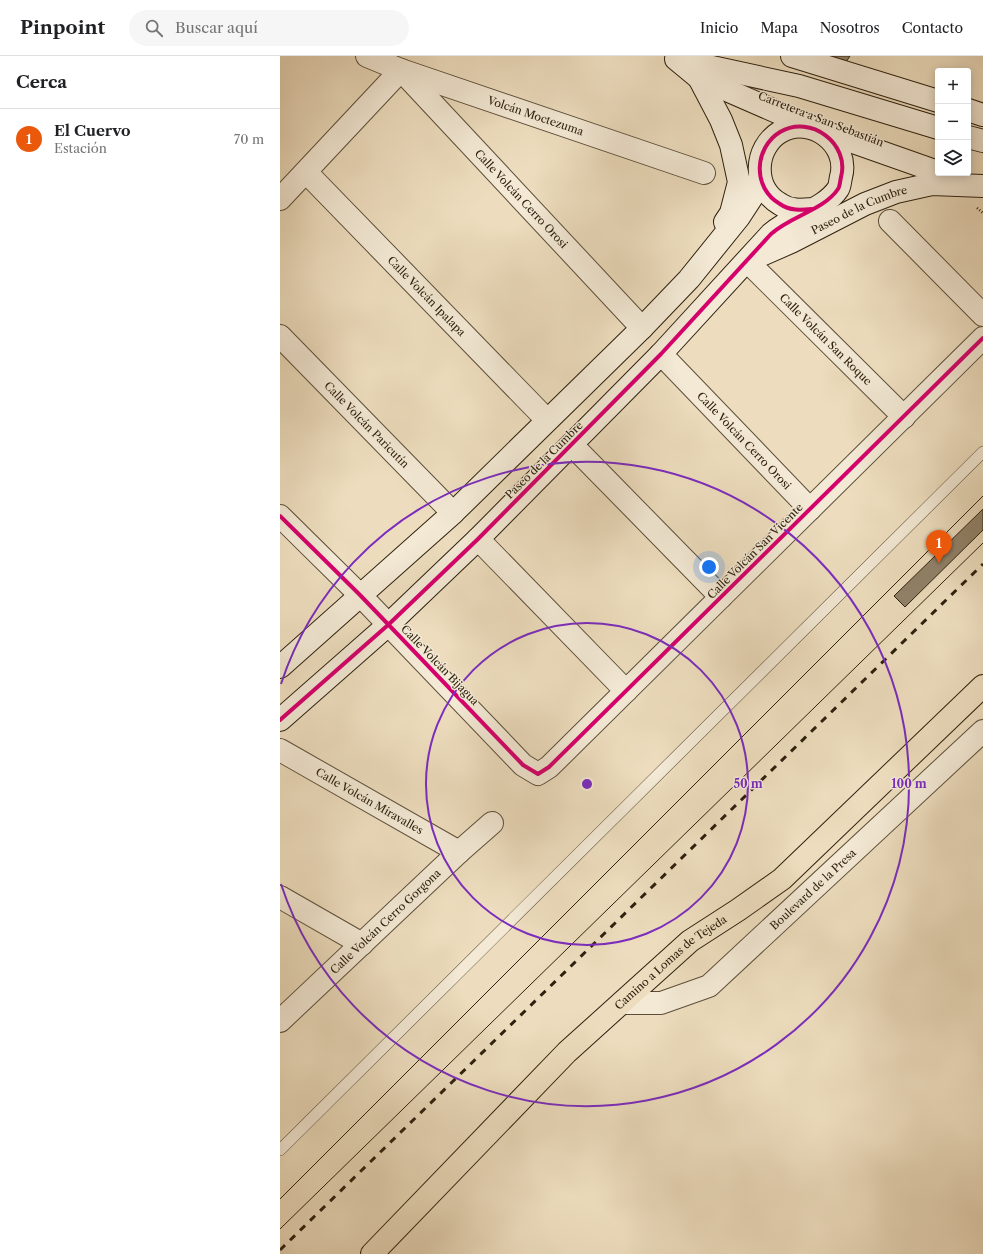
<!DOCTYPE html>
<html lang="es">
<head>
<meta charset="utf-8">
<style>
  :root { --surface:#fff; --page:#f6f6f6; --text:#202124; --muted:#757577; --line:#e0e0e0; --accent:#ea580c }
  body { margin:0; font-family:"Libre Caslon Text",serif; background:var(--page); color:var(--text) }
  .controls { position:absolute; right:12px; top:12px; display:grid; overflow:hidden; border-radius:4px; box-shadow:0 2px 10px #0003 }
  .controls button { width:36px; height:36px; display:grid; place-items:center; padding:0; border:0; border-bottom:1px solid var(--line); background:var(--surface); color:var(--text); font:20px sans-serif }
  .you { position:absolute; left:429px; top:511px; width:14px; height:14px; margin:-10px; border:3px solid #fff; border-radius:50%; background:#1a73e8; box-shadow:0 0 0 6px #1a73e833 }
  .badge { display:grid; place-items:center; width:26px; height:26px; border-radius:50%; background:var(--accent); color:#fff; font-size:13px; font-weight:700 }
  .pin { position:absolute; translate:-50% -33px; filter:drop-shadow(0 1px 2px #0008) }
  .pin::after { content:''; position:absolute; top:21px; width:14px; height:12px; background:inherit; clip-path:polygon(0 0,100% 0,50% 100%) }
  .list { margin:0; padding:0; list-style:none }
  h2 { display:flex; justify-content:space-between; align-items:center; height:52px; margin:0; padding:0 16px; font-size:17px }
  h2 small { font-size:13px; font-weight:400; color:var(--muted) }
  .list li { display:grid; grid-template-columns:26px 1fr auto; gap:12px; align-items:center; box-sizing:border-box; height:60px; padding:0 16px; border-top:1px solid var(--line) }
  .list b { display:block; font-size:15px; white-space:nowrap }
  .list p { margin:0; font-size:13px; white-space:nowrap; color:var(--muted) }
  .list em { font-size:13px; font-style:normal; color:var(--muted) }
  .icon { flex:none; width:22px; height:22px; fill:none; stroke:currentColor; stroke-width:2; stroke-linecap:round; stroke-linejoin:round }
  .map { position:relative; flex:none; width:703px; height:1198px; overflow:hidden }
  header { display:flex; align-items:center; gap:24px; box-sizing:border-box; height:56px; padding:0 20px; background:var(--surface); border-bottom:1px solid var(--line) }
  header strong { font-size:19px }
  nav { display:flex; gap:22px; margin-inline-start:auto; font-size:14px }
  .search { width:280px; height:36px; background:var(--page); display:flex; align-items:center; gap:10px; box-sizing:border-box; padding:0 14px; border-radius:22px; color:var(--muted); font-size:15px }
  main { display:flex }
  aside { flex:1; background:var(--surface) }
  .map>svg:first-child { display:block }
</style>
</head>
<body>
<header>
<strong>Pinpoint</strong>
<div class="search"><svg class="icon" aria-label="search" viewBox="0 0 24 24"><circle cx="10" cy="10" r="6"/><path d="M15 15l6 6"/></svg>Buscar aquí</div>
<nav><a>Inicio</a><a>Mapa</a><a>Nosotros</a><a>Contacto</a></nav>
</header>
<main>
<aside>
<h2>Cerca<small></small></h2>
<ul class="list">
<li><span class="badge">1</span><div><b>El Cuervo</b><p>Estación</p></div><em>70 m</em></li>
</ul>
</aside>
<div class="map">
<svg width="703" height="1198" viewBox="0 0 703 1198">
  <rect width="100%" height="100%" fill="#edddbe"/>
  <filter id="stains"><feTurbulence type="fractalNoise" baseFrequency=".005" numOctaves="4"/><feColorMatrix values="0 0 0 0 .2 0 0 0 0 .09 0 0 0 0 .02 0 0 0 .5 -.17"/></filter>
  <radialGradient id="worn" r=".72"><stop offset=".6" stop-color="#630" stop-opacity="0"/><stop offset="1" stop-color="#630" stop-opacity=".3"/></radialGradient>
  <path fill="#91826a" stroke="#2d200e" d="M547,0h23l-4,6z
    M703,453v21l-78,77 -11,-11z"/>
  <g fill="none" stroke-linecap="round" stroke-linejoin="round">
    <g stroke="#5d4f3a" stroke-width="12">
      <path id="lane" d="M0,1094l703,-698"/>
    </g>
    <g stroke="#5d4f3a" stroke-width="24">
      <g id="street">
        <path id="s1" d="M87,0l34,14 303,103"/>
        <path id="s2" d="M26,116l241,248"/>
        <path id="s3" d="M0,143l121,-129 241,258"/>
        <path d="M610,165l93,94"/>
        <path id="s4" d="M467,205l157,156"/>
        <path id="s5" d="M0,280l173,177"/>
        <path id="s6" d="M381,298l149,155"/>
        <path d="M292,389l149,152"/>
        <path d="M0,460l80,79 163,170 15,9 11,-7 434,-429"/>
        <path d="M198,483l148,152"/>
        <path id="s7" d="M0,694l179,102"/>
        <path d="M0,841l82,47"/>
        <path id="s8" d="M342,947h39l48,-17 274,-255"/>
        <path id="s9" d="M0,965l179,-169 33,-29"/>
      </g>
    </g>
    <g stroke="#2d200e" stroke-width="24">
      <g id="secondary">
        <path d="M512,0l146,45"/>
        <path d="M396,3l23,19 117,51 122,43"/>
        <path d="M400,4l119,26 139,42"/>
        <path d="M419,22l22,42 10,25 8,37 -8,31 -6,9"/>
        <path d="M688,54l15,5"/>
        <path d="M688,81l15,4"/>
        <path id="s10" d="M472,203l39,-17 74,-38 31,-12 36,-8 51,2"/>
        <path d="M0,611l173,-154 189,-185 47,-49 50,-62 15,-23 6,-16"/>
        <path d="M0,664l108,-95 90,-86 183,-185 110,-120c20,-18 53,-24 67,-45 2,-3 2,-8 3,-12 9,-33 -30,-63 -61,-45 -26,16 -28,56 0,72 10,7 21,6 32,5"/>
      </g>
    </g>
    <g stroke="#2d200e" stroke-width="24">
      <g id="primary">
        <path id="s11" d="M92,1198l195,-202 123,-111 48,-31 44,-31 201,-193"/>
      </g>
    </g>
    <path stroke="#2d200e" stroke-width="2.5" stroke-dasharray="1 2" stroke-linecap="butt" d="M697,152l6,5"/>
    <use href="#lane" stroke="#f3e9d5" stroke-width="11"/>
    <use href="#street" stroke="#f3e9d5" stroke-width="22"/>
    <use href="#secondary" stroke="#f3e9d5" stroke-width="22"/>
    <use href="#primary" stroke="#edddbe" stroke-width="22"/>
    <path stroke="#2d200e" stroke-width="1" d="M0,1143l703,-703
      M0,1173l703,-686"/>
    <path stroke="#2d200e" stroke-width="3" stroke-dasharray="7 7" stroke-linecap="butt" d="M0,1194l703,-686"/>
    <g stroke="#f3e9d5" stroke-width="6">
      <path id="cycleway" d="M0,460l80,79 163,170 15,9 11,-7 434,-429
        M0,664l108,-95 90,-86 183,-185 110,-120c20,-18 53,-24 67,-45 2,-3 2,-8 3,-12 9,-33 -30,-63 -61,-45 -26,16 -28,56 0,72 10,7 21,6 32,5"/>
    </g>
    <use href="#cycleway" stroke="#d6006c" stroke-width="4"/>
  </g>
  <g fill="none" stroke="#7b2cbf" stroke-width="2">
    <circle cx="307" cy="728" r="161"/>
    <path d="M1 628A322 322 0 1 1 1 828"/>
  </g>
  <g text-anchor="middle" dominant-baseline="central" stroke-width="3" stroke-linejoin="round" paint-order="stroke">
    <g font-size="11" fill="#2d200e" stroke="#f3e9d5">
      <text stroke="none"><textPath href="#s1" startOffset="179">Volcán Moctezuma</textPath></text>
      <text transform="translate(541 63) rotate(21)">Carretera a San Sebastián</text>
      <text stroke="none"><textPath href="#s3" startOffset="353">Calle Volcán Cerro Orosi</textPath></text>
      <text stroke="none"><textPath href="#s10" startOffset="118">Paseo de la Cumbre</textPath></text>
      <text stroke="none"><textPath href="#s2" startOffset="173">Calle Volcán Ipalapa</textPath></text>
      <text stroke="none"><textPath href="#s4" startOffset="111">Calle Volcán San Roque</textPath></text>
      <text stroke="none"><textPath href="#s5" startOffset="124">Calle Volcán Paricutín</textPath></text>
      <text stroke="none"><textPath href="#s6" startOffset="120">Calle Volcán Cerro Orosi</textPath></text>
      <text transform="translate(264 404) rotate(-45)">Paseo de la Cumbre</text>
      <text transform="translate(475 495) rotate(-45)">Calle Volcán San Vicente</text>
      <text transform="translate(160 609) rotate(46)">Calle Volcán Bijagua</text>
      <text stroke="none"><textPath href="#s7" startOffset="103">Calle Volcán Miravalles</textPath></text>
      <text stroke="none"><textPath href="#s8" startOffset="232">Boulevard de la Presa</textPath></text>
      <text stroke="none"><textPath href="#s9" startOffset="145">Calle Volcán Cerro Gorgona</textPath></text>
      <text stroke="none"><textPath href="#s11" startOffset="418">Camino a Lomas de Tejeda</textPath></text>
    </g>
  </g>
  <circle cx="307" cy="728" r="6" fill="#7b2cbf" stroke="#f3e9d5" stroke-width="2"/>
  <g font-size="12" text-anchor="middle" font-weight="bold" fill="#7b2cbf" stroke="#f3e9d5" stroke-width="3" stroke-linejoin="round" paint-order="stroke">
    <text x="468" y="732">50 m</text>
    <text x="629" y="732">100 m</text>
  </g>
  <rect width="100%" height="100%" filter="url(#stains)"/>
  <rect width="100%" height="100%" fill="url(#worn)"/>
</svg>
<div class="controls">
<button>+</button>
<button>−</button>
<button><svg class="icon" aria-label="layers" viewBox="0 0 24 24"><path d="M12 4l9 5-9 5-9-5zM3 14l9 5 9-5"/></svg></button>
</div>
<div class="you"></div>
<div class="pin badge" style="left:659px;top:507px">1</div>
</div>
</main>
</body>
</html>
